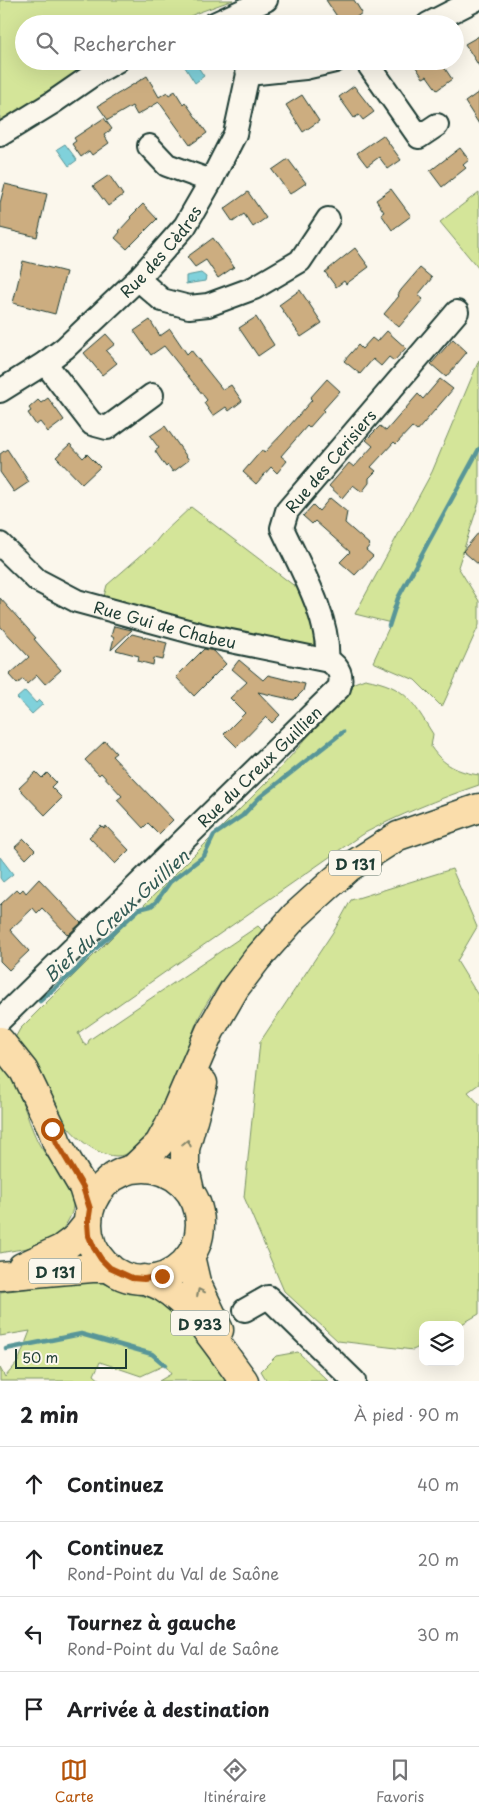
<!DOCTYPE html>
<html lang="fr">
<head>
<meta charset="utf-8">
<style>
  :root { --surface:#fff; --page:#f6f6f6; --text:#202124; --muted:#757577; --line:#e0e0e0; --accent:#b45309 }
  body { margin:0; font-family:"Playpen Sans",sans-serif; background:var(--page); color:var(--text) }
  .controls { position:absolute; right:15px; bottom:15px; display:grid; overflow:hidden; border-radius:10px; box-shadow:0 5px 20px #0002 }
  .controls button { width:45px; height:45px; display:grid; place-items:center; padding:0; border:0; border-bottom:1px solid var(--line); background:var(--surface); color:var(--text); font:25px sans-serif }
  .scale { position:absolute; left:15px; bottom:12px; width:112px; box-sizing:border-box; padding-left:5px; border:2px solid #1f3d34; border-top:0; font-size:14px; line-height:18px; white-space:nowrap; color:#1f3d34; -webkit-text-stroke:4px #fbf7ec; paint-order:stroke }
  .stop { position:absolute; width:15px; height:15px; margin:-11px; border:4px solid #b45309; border-radius:50%; background:#fff }
  .stop.end { background:#b45309; border-color:#fff; box-shadow:0 1px 5px #0008 }
  .list { margin:0; padding:0; list-style:none }
  h2 { display:flex; justify-content:space-between; align-items:center; height:65px; margin:0; padding:0 20px; font-size:21px }
  h2 small { font-size:16px; font-weight:400; color:var(--muted) }
  .list li { display:grid; grid-template-columns:32px 1fr auto; gap:15px; align-items:center; box-sizing:border-box; height:75px; padding:0 20px; border-top:1px solid var(--line) }
  .list b { display:block; font-size:19px; white-space:nowrap }
  .list p { margin:0; font-size:16px; white-space:nowrap; color:var(--muted) }
  .list em { font-size:16px; font-style:normal; color:var(--muted) }
  .icon { flex:none; width:28px; height:28px; fill:none; stroke:currentColor; stroke-width:2; stroke-linecap:round; stroke-linejoin:round }
  .map { position:relative; flex:none; width:479px; height:1381px; overflow:hidden }
  .search { position:absolute; background:var(--surface); box-shadow:0 5px 20px #0002; left:15px; right:15px; top:15px; height:55px; display:flex; align-items:center; gap:12px; box-sizing:border-box; padding:0 18px; border-radius:28px; color:var(--muted); font-size:19px }
  .sheet { height:365px; background:var(--surface) }
  nav { display:flex; justify-content:space-around; align-items:center; box-sizing:border-box; height:70px; border-top:1px solid var(--line); background:var(--surface); font-size:14px; color:var(--muted) }
  nav a { display:grid; justify-items:center; gap:2px }
  nav .on { color:var(--accent) }
  .map>svg:first-child { display:block }
</style>
</head>
<body>
<div class="map">
<svg width="479" height="1381" viewBox="0 0 479 1381">
  <rect width="100%" height="100%" fill="#fbf7ec"/>
  <filter id="ink" filterUnits="userSpaceOnUse"><feTurbulence type="fractalNoise" baseFrequency=".02" numOctaves="2"/><feDisplacementMap in="SourceGraphic" scale="10" xChannelSelector="R" yChannelSelector="G"/><feConvolveMatrix kernelMatrix="1 2 1 2 8 2 1 2 1" color-interpolation-filters="sRGB"/></filter>
  <g filter="url(#ink)">
    <path fill="#d4e599" stroke="#7a9166" d="M0,0h233l-36,13 -24,11h-149v37h80l-104,63z
      M479,192v77l-39,-47z
      M479,360v142l-21,65 21,34v24l-37,82 -27,-27 -42,-18 18,-39 -36,-9 77,-142z
      M191,507l110,84 15,40 -3,15 -5,4 -205,-50 4,-15 46,-40 8,-10z
      M365,679c42,8 47,22 68,55l-2,13c12,18 27,25 48,28v10c-41,14 -80,30 -118,50l-283,198 5,10 4,3 2,-6 169,-114 4,4c-23,29 -69,80 -72,116l-43,95c-8,7 -19,15 -31,15 -24,-1 -48,-25 -59,-45 -10,-17 -14,-36 -25,-53 -4,-7 -11,-14 -17,-20l5,-9 255,-255 44,-50v-6l35,-35z
      M452,869l25,58 -20,34 22,36v87l-11,8 11,12v210l-19,11h-37v20l-10,5 -75,-9 -54,-50 -40,-94 16,-155 75,-113 16,-29z
      M0,1063c20,21 25,53 38,79 9,18 26,32 34,51 3,7 1,19 -3,26 -15,29 -40,28 -69,34z
      M96,1280l28,12 30,6 19,13 55,70h-69l12,-7 -6,-9 -24,11 -41,-14 -6,13 7,6h-101v-13l5,9 13,-15 12,-31 -30,5v-44z
      M298,1352l30,29h-61l-6,-10 15,-15z"/>
    <path fill="#80d1db" stroke="#599698" d="M187,61h7l10,15 -9,7 -12,-19z
      M65,144l12,16 -8,6 -12,-17z
      M201,273l5,4 -1,4 -19,3v-8z
      M25,691l11,12 3,-3 4,4 -11,10 -15,-16z
      M0,857l13,17 -10,8 -3,-4z"/>
    <g fill="none" stroke-linecap="round" stroke-linejoin="round">
      <path stroke="#599698" stroke-width="4.5" d="M389,626l9,-28 81,-149
        M40,1001l35,-30 20,-22 44,-40 12,-3 5,-4 14,-20 34,-26 10,-21 28,-19 18,-19 83,-65
        M6,1349l75,-15 71,20 13,11"/>
    </g>
    <path fill="#ccad80" stroke="#1f3d34" d="M326,0h28l8,13 -15,11h-5z
      M479,36v30l-14,-22z
      M412,61h28l12,18 -15,11 -10,-14 -4,2z
      M147,76l12,21 8,-5 2,3 6,-4 8,13 2,-2 22,31 -17,12 -31,-43 -22,13 -5,-9 -24,14 -10,-14z
      M354,86l20,26 -11,8 -4,-5 -5,3 -15,-21z
      M479,92v32l-14,-22z
      M302,95l17,26 -16,11 -17,-27z
      M104,118l8,11 -8,6 5,8 -17,12 -3,-4 -8,6 -9,-13 4,-3 -2,-3z
      M383,135l18,25 -13,9 -9,-12 -12,9 -10,-13z
      M460,148l9,12 -6,5 3,3 -24,19 -12,-16z
      M288,159l18,24 -16,11 -18,-24z
      M109,175l14,20 -15,11 -15,-20z
      M5,184l42,10 -10,43 -37,-9v-25z
      M391,189l20,27 -19,14 -11,-16 3,-2 -8,-12z
      M248,192l18,26 -13,9 -9,-13 -11,8 -9,-13z
      M143,204l14,15 -30,30 -12,-11 5,-6 -1,-1 12,-13 -1,-1z
      M213,238l21,29 -16,11 -12,-18 -11,7 -8,-10z
      M355,248l14,19 -23,17 -2,-3 -8,6 -11,-15z
      M23,261l43,11 -11,42 -42,-11z
      M420,268l12,10 -14,17 5,4 -24,28 -15,-13 15,-18 -1,-1 3,-5z
      M300,290l22,33 -21,14 -22,-32z
      M256,317l18,28 -16,11 -19,-28z
      M150,320l10,16 10,-7 17,25 4,-4 32,40 8,-5 11,16 -13,10 -3,-4 -13,9 -9,-13 3,-3 -43,-54 -13,9 -17,-24z
      M387,331l19,17 -12,13 -5,-4 -8,9 -8,-7 -13,15 -16,-13 14,-16 4,4 10,-11 5,4z
      M106,334l9,10 -9,7 11,12 -15,12 -18,-22z
      M453,339l14,13 -21,25 -15,-13z
      M327,379l13,12 -17,19 1,1 -15,17 -2,-2 -26,30 6,5 -10,12 -6,-6 -15,17 -13,-12 19,-22 2,3 19,-20 29,-33 -2,-2z
      M440,379l13,10 -36,42 -5,-4 -16,17 -2,-2 -23,25 5,4 -7,7v5l-7,9 -9,-7 -11,13 -13,-12 20,-23 5,4 19,-21 -7,-6 14,-14 6,5 32,-37 5,5z
      M48,398l16,22 -16,12 -8,-10 -4,3 -8,-12 3,-2 -2,-3 9,-8 3,3z
      M165,426l24,34 -16,12 -5,-7 -2,2 -11,-16 4,-3 -9,-12z
      M70,444l13,14 4,-4 13,13 -18,17 -26,-27z
      M7,449l22,33 -15,10 -14,-20v-18z
      M330,498l17,14 -2,11 25,22 -4,5 7,6 -18,19 -15,-13 10,-10 -35,-31 -3,3 -9,-8 10,-11 6,6z
      M479,532v33l-16,-14z
      M0,598l36,40 -2,1 27,31 -16,14 -8,-9 -10,9 -4,-5 -6,5 -8,-9 20,-18 -29,-31z
      M114,626l18,4 -21,20 3,-12 -3,-2z
      M132,634l35,9 -4,17 -9,-2 -1,7 -15,-4 1,-5 -23,-6z
      M204,649l10,2 12,13 -32,32 -18,-19z
      M239,660l24,20 5,-5 37,9 -2,7 -9,9 -36,-8 22,23 -8,8 -6,-6 -29,30 -13,-13 21,-21 -15,-15 17,-16 -15,-13z
      M105,741l11,12 -4,3 61,64 -14,14 -11,-11 -5,5 -26,-28 5,-4 -21,-23 -2,2 -14,-15z
      M36,772l6,6 5,-5 9,9 -5,5 11,11 -17,17 -26,-27z
      M101,826l3,3 2,-3 23,24 -14,14 -26,-27z
      M24,839l11,11 -9,9 -11,-12z
      M39,879l42,44 -13,12 -26,-27 -5,5 -4,-5 -23,22 19,21 -20,19 -9,-9v-56l17,-16 3,3 3,-3 3,4z"/>
    <g fill="none" stroke-linecap="round" stroke-linejoin="round">
      <g stroke="#1f3d34" stroke-width="26">
        <g id="minor">
          <path d="M214,24l52,-24"/>
          <path d="M428,24l47,-24"/>
          <path d="M366,61l53,76 18,-12"/>
          <path d="M248,74l57,-6 30,-7"/>
          <path d="M0,135l52,-32 42,-29 23,-13"/>
          <path d="M149,146l18,19 44,16"/>
          <path d="M138,279l24,21 27,7 19,-2 46,-17 46,-27 28,-42"/>
          <path d="M45,363l47,61 15,4 45,-33"/>
          <path id="s1" d="M0,391l45,-28 20,-15 73,-69 47,-53 26,-45 24,-47 13,-60 -3,-13"/>
          <path id="s2" d="M0,544l37,36 40,21 129,35 123,25c10,6 14,15 10,27l-339,332"/>
          <path id="s3" d="M327,660c4,-40 -28,-95 -45,-132l5,-17 170,-199"/>
          <path d="M245,1310l23,-13 86,84"/>
        </g>
      </g>
      <g stroke="#1f3d34" stroke-width="31">
        <path id="major" d="M0,1041l24,30 28,58 5,14 26,44 7,22
          M88 1224a56 56 0 1 1 112 0a56 56 0 1 1-112 0Z
          M133,1169l26,-25 10,-18 41,-95 25,-43 22,-29 38,-43 53,-48 50,-32 81,-28
          M190,1191l-5,-22v-20l18,-66
          M190,1256l6,26 23,48
          M22,1267l39,-18 15,-11 12,-15
          M0,1276l92,-8h18
          M144,1279c6,3 13,5 18,8 31,18 60,65 82,94"/>
      </g>
      <use href="#minor" stroke="#fbf7ec" stroke-width="22"/>
      <use href="#major" stroke="#faddab" stroke-width="28"/>
    </g>
    <defs><path id="oneway-chevron" d="M-2-3.5L2.5 0L-2 3.5" fill="none" stroke-width="1.6" stroke-linecap="round" stroke-linejoin="round" transform="scale(1.25)"/></defs>
    <g stroke="#82856a">
      <use href="#oneway-chevron" transform="translate(187 1143) rotate(-77)"/>
      <use href="#oneway-chevron" transform="translate(200 1292) rotate(-116)"/>
    </g>
  </g>
  <g fill="none" stroke-linecap="round" stroke-linejoin="round" filter="url(#ink)">
    <path stroke="#b45309" stroke-width="6" d="M52,1129l5,14 26,44 7,22 -2,13 1,14 5,12 7,11 9,9 22,10 12,1 18,-3"/>
  </g>
  <g text-anchor="middle" dominant-baseline="central" stroke-width="5" stroke-linejoin="round" paint-order="stroke">
    <g fill="#fbf7ec" stroke="#61756b" stroke-width="1">
      <rect x="329" y="850.5" width="52" height="25" rx="4"/>
      <rect x="29" y="1258.5" width="52" height="25" rx="4"/>
      <rect x="171" y="1310.5" width="58" height="25" rx="4"/>
    </g>
    <g font-size="15" font-weight="bold" fill="#1f3d34">
      <text x="355" y="863">D 131</text>
      <text x="55" y="1271">D 131</text>
      <text x="200" y="1323">D 933</text>
    </g>
    <g font-size="16" fill="#1f3d34" stroke="#fbf7ec">
      <text stroke="none"><textPath href="#s1" startOffset="214">Rue des Cèdres</textPath></text>
      <text stroke="none"><textPath href="#s3" startOffset="225">Rue des Cerisiers</textPath></text>
      <text stroke="none"><textPath href="#s2" startOffset="188">Rue Gui de Chabeu</textPath></text>
      <text transform="translate(259 766) rotate(-44)">Rue du Creux Guillien</text>
    </g>
    <g font-size="18" font-style="italic" fill="#325b55" stroke="#fbf7ec">
      <text transform="translate(116 915) rotate(-42)">Bief du Creux Guillien</text>
    </g>
  </g>
</svg>
<div class="controls">
<button><svg class="icon" aria-label="layers" viewBox="0 0 24 24"><path d="M12 4l9 5-9 5-9-5zM3 14l9 5 9-5"/></svg></button>
</div>
<div class="scale">50 m</div>
<div class="stop" style="left:52px;top:1129px"></div>
<div class="stop end" style="left:162px;top:1276px"></div>
<div class="search"><svg class="icon" aria-label="search" viewBox="0 0 24 24"><circle cx="10" cy="10" r="6"/><path d="M15 15l6 6"/></svg>Rechercher</div>
</div>
<section class="sheet">
<h2>2 min<small>À pied · 90 m</small></h2>
<ul class="list">
<li><svg class="icon" aria-label="ahead" viewBox="0 0 24 24"><path d="M12 20V5M6 11l6-6 6 6"/></svg><div><b>Continuez</b></div><em>40 m</em></li>
<li><svg class="icon" aria-label="ahead" viewBox="0 0 24 24"><path d="M12 20V5M6 11l6-6 6 6"/></svg><div><b>Continuez</b><p>Rond-Point du Val de Saône</p></div><em>20 m</em></li>
<li><svg class="icon" aria-label="left" viewBox="0 0 24 24"><path d="M17 20v-9H6M10 6l-5 5 5 5"/></svg><div><b>Tournez à gauche</b><p>Rond-Point du Val de Saône</p></div><em>30 m</em></li>
<li><svg class="icon" aria-label="arrive" viewBox="0 0 24 24"><path d="M6 21V4h12l-3 4 3 4H6"/></svg><div><b>Arrivée à destination</b></div></li>
</ul>
</section>
<nav>
<a class="on"><svg class="icon" aria-label="map" viewBox="0 0 24 24"><path d="M3 6l6-2 6 2 6-2v14l-6 2-6-2-6 2zM9 4v14M15 6v14"/></svg>Carte</a>
<a><svg class="icon" aria-label="directions" viewBox="0 0 24 24"><path d="M12 3l9 9-9 9-9-9zM9 14v-3h6M13 9l2 2-2 2"/></svg>Itinéraire</a>
<a><svg class="icon" aria-label="saved" viewBox="0 0 24 24"><path d="M7 4h10v16l-5-4-5 4z"/></svg>Favoris</a>
</nav>
</body>
</html>
